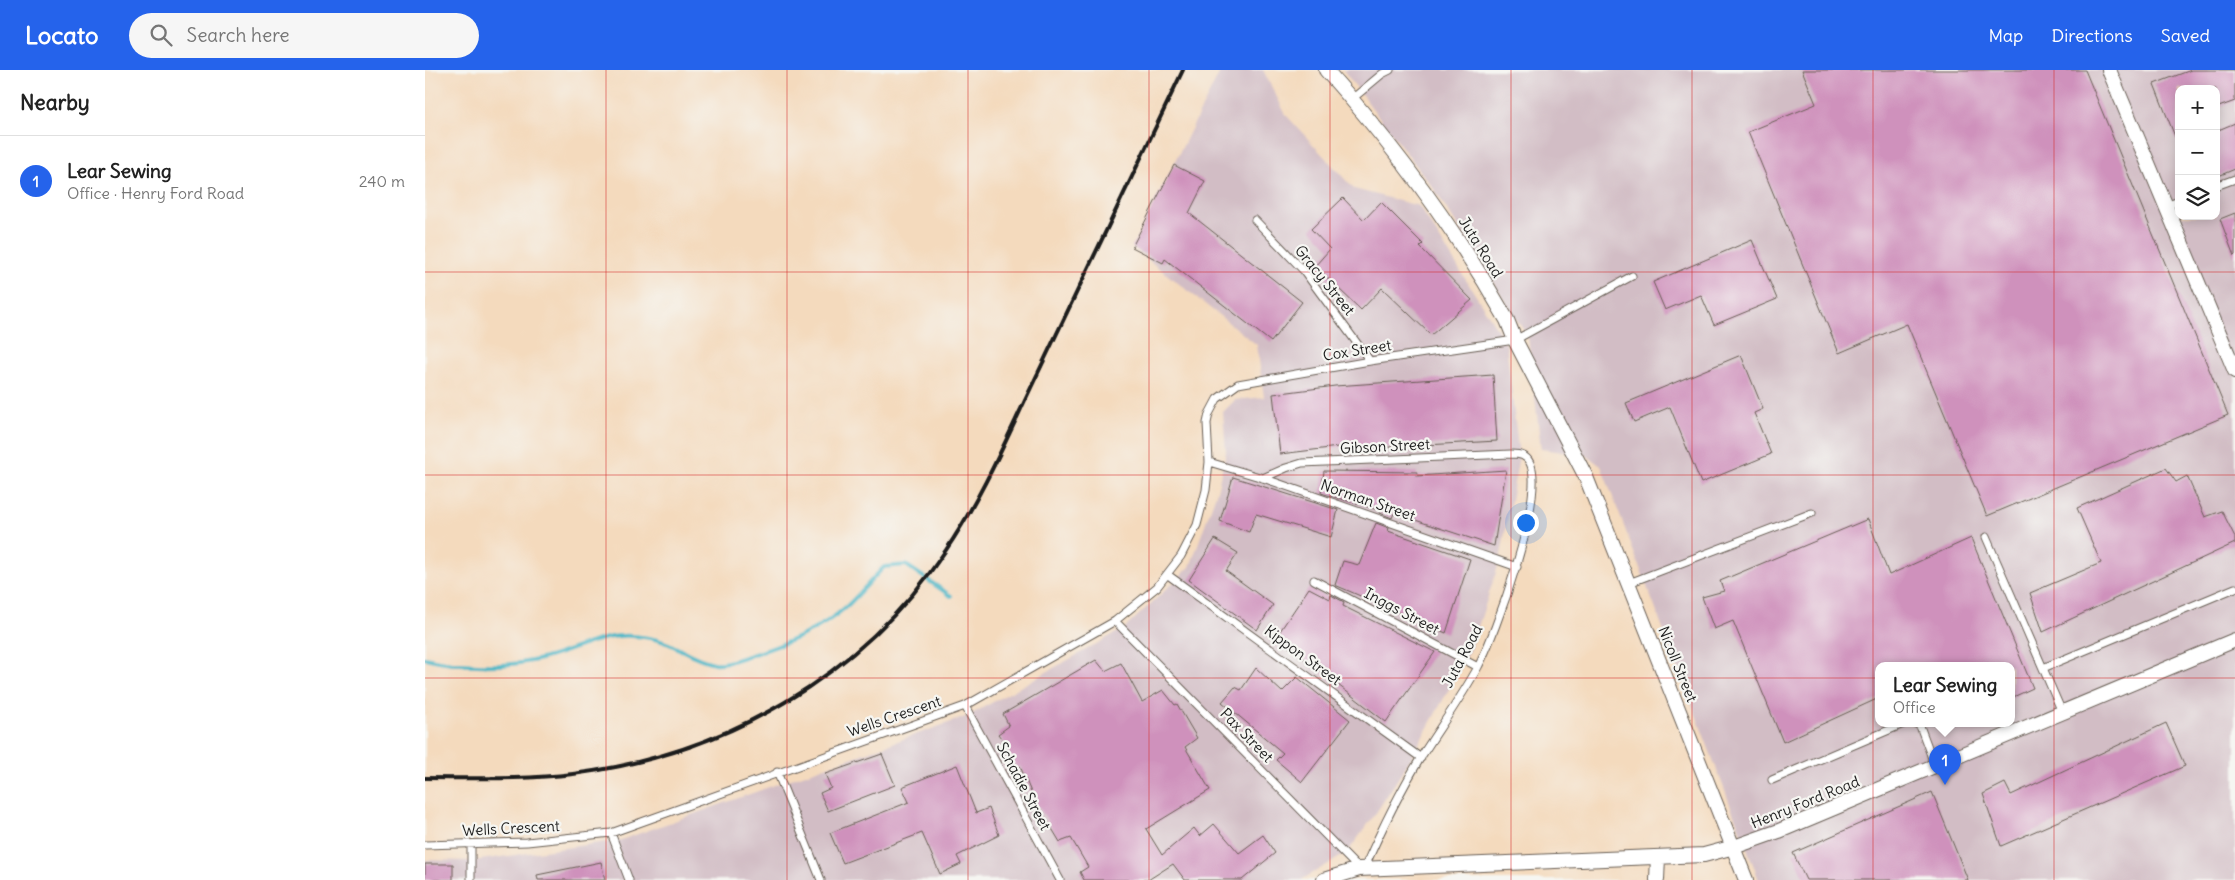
<!DOCTYPE html>
<html lang="en">
<head>
<meta charset="utf-8">
<style>
  :root { --surface:#fff; --page:#f6f6f6; --text:#222; --muted:#767676; --line:#e0e0e0; --accent:#2563eb }
  body { margin:0; font-family:Delius,sans-serif; background:var(--page); color:var(--text) }
  .controls { position:absolute; right:15px; top:15px; display:grid; overflow:hidden; border-radius:10px; box-shadow:0 2px 12px #0003 }
  .controls button { width:45px; height:45px; display:grid; place-items:center; padding:0; border:0; border-bottom:1px solid var(--line); background:var(--surface); color:var(--text); font:25px sans-serif }
  .you { position:absolute; left:1100px; top:452px; width:18px; height:18px; margin:-12px; border:4px solid #fff; border-radius:50%; background:#1a73e8; box-shadow:0 0 0 8px #1a73e833 }
  .badge { display:grid; place-items:center; width:32px; height:32px; border-radius:50%; background:var(--accent); color:#fff; font-size:16px; font-weight:700 }
  .pin { position:absolute; translate:-50% -41px; filter:drop-shadow(0 1px 2px #0008) }
  .pin::after { content:''; position:absolute; top:26px; width:18px; height:15px; background:inherit; clip-path:polygon(0 0,100% 0,50% 100%) }
  .popup { position:absolute; left:1450px; top:592px; width:140px; height:65px; box-sizing:border-box; display:grid; place-content:center; border-radius:10px; background:var(--surface); filter:drop-shadow(0 1px 4px #0005); font-size:16px; white-space:nowrap; color:var(--muted) }
  .popup b { font-size:19px; color:var(--text) }
  .popup::after { content:''; position:absolute; left:50%; top:100%; margin-left:-10px; border:10px solid transparent; border-top-color:var(--surface) }
  .list { margin:0; padding:0; list-style:none }
  h2 { display:flex; justify-content:space-between; align-items:center; height:65px; margin:0; padding:0 20px; font-size:21px }
  h2 small { font-size:16px; font-weight:400; color:var(--muted) }
  .list li { display:grid; grid-template-columns:32px 1fr auto; gap:15px; align-items:center; box-sizing:border-box; height:90px; padding:0 20px; border-top:1px solid var(--line) }
  .list b { display:block; font-size:19px; white-space:nowrap }
  .list p { margin:0; font-size:16px; white-space:nowrap; color:var(--muted) }
  .list em { font-size:16px; font-style:normal; color:var(--muted) }
  .icon { flex:none; width:28px; height:28px; fill:none; stroke:currentColor; stroke-width:2; stroke-linecap:round; stroke-linejoin:round }
  .map { position:relative; flex:none; width:1810px; height:810px; overflow:hidden }
  header { display:flex; align-items:center; gap:30px; box-sizing:border-box; height:70px; padding:0 25px; background:var(--accent); color:#fff }
  header strong { font-size:24px }
  nav { display:flex; gap:28px; margin-inline-start:auto; font-size:18px }
  .search { width:350px; height:45px; background:var(--page); display:flex; align-items:center; gap:12px; box-sizing:border-box; padding:0 18px; border-radius:28px; color:var(--muted); font-size:19px }
  main { display:flex }
  aside { flex:1; background:var(--surface) }
  .map>svg:first-child { display:block }
</style>
</head>
<body>
<header>
<strong>Locato</strong>
<div class="search"><svg class="icon" aria-label="search" viewBox="0 0 24 24"><circle cx="10" cy="10" r="6"/><path d="M15 15l6 6"/></svg>Search here</div>
<nav><a>Map</a><a>Directions</a><a>Saved</a></nav>
</header>
<main>
<aside>
<h2>Nearby<small></small></h2>
<ul class="list">
<li><span class="badge">1</span><div><b>Lear Sewing</b><p>Office · Henry Ford Road</p></div><em>240 m</em></li>
</ul>
</aside>
<div class="map">
<svg width="1810" height="810" viewBox="0 0 1810 810">
  <rect width="100%" height="100%" fill="#f6f6f2"/>
  <filter id="ink" filterUnits="userSpaceOnUse"><feTurbulence type="fractalNoise" baseFrequency=".02" numOctaves="2"/><feDisplacementMap in="SourceGraphic" scale="10" xChannelSelector="R" yChannelSelector="G"/><feConvolveMatrix kernelMatrix="1 2 1 2 8 2 1 2 1" color-interpolation-filters="sRGB"/></filter>
  <filter id="wash" filterUnits="userSpaceOnUse"><feTurbulence type="fractalNoise" baseFrequency=".0096" numOctaves="4" result="noise"/><feDisplacementMap in="SourceGraphic" scale="20" xChannelSelector="R" yChannelSelector="G"/><feGaussianBlur stdDeviation="1.12" result="paint"/><feColorMatrix in="noise" values="0 0 0 0 0 0 0 0 0 0 0 0 0 0 0 0 0 1.4 0 .05"/><feComposite in="paint" operator="in"/></filter>
  <g filter="url(#wash)">
    <rect width="100%" height="100%" fill="#f4dabd"/>
    <path fill="#d2bdc5" fill-rule="evenodd" d="M796,0h42l23,45 68,74 65,17 87,137 13,113 -19,104 -30,91 -59,107 -37,58 -27,37 -46,27h-876v-20l48,1 148,-21 347,-124 157,-88 65,-61 27,-76 9,-39 -3,-40 12,-12 29,-3 -7,-52 -125,-98z
      M918,0h892v810h-476l-158,-414 -15,-11 -45,-6 -13,-112 -94,-148zM1754,19h37v127h-37zM1454,596h132v58h-132z"/>
    <g fill="none" stroke-linecap="round" stroke-linejoin="round">
      <path stroke="#46b3c3" stroke-width="4" d="M0,588c37,9 79,10 116,1 27,-6 52,-21 80,-23 14,-1 35,2 48,8 15,7 29,16 45,19 11,2 26,-5 37,-8 35,-11 68,-24 96,-49 13,-12 24,-26 37,-39l22,-2 45,31"/>
    </g>
    <g id="blocks">
      <path fill="#cf91bc" d="M1377,0h283l143,345 -241,101 -80,-192 -68,29 -91,-221 68,-28z
        M1766,0h44v31l-19,7v-19h-37l-1,55 -24,-60z
        M1810,53v46l-19,8v-46z
        M749,95l31,16 -16,32 113,89 -31,40 -106,-83 -2,4 -31,-16z
        M918,128l21,22 17,-18 42,42 -3,3 52,53 -41,35 -49,-47 -21,22 -46,-44 15,-17 -19,-20z
        M1810,143v42l-1,1 -14,-37z
        M1327,170l25,59 -63,26 -13,-30 -36,15 -12,-28z
        M1316,285l22,54 -9,4 17,41 -70,29 -31,-76 -36,15 -8,-19z
        M1068,305l4,66 -142,8v-4l-75,9 -7,-60 62,-8z
        M1741,398l10,14 11,-6 18,41 17,-6 13,26v6l-192,89 -13,-39 71,-30 -24,-55z
        M1081,400l-12,76 -100,-33 -2,5 -12,-5 1,-2 -60,-18 3,-22 93,1 -1,4z
        M808,407l105,33 -7,27 -75,-23 -7,18 -29,-11z
        M1443,449l21,56 82,-37 62,150 -22,10v-32h-132v32l-96,44 -50,-121 -19,8 -12,-32 22,-6 -4,-10z
        M951,453l13,5 -1,3 82,28 -24,74 -111,-48 8,-24 16,4z
        M790,469l23,14 -12,18 47,34 -16,25 -68,-50z
        M884,518l21,11 1,-4 13,7 -1,4 92,46 -49,70 -110,-85z
        M671,590l9,11 16,-8 21,39 21,-12 12,15 2,-1 20,34 -12,9 25,43 -64,39 16,26 32,-27 6,8 14,-12 25,29 24,-18 12,18 -33,27h-57l-12,-16 -25,16h-64l-4,-8 8,-5 -17,-29 -11,4 -27,-45 -13,-31 -3,3 -13,-27 -6,-8 11,-8 -6,-12z
        M831,598l26,24 15,-15 53,43 -48,62 -26,-22 7,-7 -61,-51 13,-15 6,3z
        M1741,653l19,43 -184,80 -18,-52 22,-11 6,12z
        M457,684l13,31 -67,26 -8,-18 11,-5 -6,-14z
        M532,695l19,48 13,-5 10,27 -42,21 4,8 -21,10 -18,-41 -79,30 -13,-30 79,-31 -7,-15z
        M1507,722l36,88h-162l-13,-27z
        M176,792l4,18h-67l-1,-5z
        M0,794h28v16h-28z"/>
    </g>
  </g>
  <g filter="url(#ink)">
    <use href="#blocks" fill-opacity="0" stroke="#685e54" stroke-width="1"/>
    <g fill="none" stroke-linecap="round" stroke-linejoin="round">
      <g stroke="#685e54" stroke-width="9">
        <path id="service" d="M927,29l30,-25 8,-4
          M1791,116l19,-7
          M1741,136l13,-5
          M830,150l49,51 66,90
          M784,392l54,16 254,89
          M838,408l23,-10 16,-5 209,-9c9,0 15,1 19,9 16,32 -35,172 -52,204 -17,31 -38,60 -57,90 -22,36 -40,73 -57,112
          M1561,467l76,175
          M743,505l253,183
          M889,510l164,87
          M1204,513l183,-70
          M690,551l244,248
          M1618,598l192,-80
          M540,636l95,174
          M1491,654l4,2 15,40
          M352,702l44,108
          M1347,710l131,-56
          M186,763l18,47
          M0,775l102,-3 84,-9 354,-127 150,-85 42,-34 24,-31 16,-31 9,-35 3,-28 -2,-39 2,-9 8,-15 21,-15 132,-23 145,-21 117,-64
          M46,810v-35"/>
      </g>
      <g stroke="#685e54" stroke-width="16">
        <path id="minor" d="M901,0c69,77 130,160 181,250l8,20 71,137 160,403
          M1684,0l126,301
          M899,810l35,-11 345,-14 30,-8 45,-16 456,-191
          M1232,810l1,-23"/>
      </g>
      <use href="#service" stroke="#fff" stroke-width="7"/>
      <use href="#minor" stroke="#fff" stroke-width="14"/>
      <path stroke="#1c1c1c" stroke-width="4" d="M0,708c49,0 99,2 148,-4 151,-19 288,-97 373,-224 37,-55 63,-117 92,-177 48,-101 96,-202 145,-303"/>
    </g>
  </g>
  <path fill="none" stroke="#d62828" stroke-width="1" stroke-opacity="0.55" d="M181,0v810M362,0v810M543,0v810M724,0v810M905,0v810M1086,0v810M1267,0v810M1448,0v810M1629,0v810M0,202h1810M0,405h1810M0,608h1810"/>
  <g text-anchor="middle" dominant-baseline="central" stroke-width="4.5" stroke-linejoin="round" paint-order="stroke">
    <g font-size="15" fill="#1c1c1c" stroke="#f6f6f2">
      <text transform="translate(1056 177) rotate(58)">Juta Road</text>
      <text transform="translate(900 210) rotate(51)">Gracy Street</text>
      <text transform="translate(932 280) rotate(-9)">Cox Street</text>
      <text transform="translate(960 376) rotate(-3)">Gibson Street</text>
      <text transform="translate(943 430) rotate(19)">Norman Street</text>
      <text transform="translate(977 541) rotate(28)">Inggs Street</text>
      <text transform="translate(878 585) rotate(36)">Kippon Street</text>
      <text transform="translate(1037 586) rotate(-62)">Juta Road</text>
      <text transform="translate(1253 594) rotate(68)">Nicoll Street</text>
      <text transform="translate(469 646) rotate(-19)">Wells Crescent</text>
      <text transform="translate(822 665) rotate(46)">Pax Street</text>
      <text transform="translate(599 716) rotate(62)">Schadie Street</text>
      <text transform="translate(1380 732) rotate(-22)">Henry Ford Road</text>
      <text transform="translate(86 758) rotate(-3)">Wells Crescent</text>
    </g>
  </g>
</svg>
<div class="controls">
<button>+</button>
<button>−</button>
<button><svg class="icon" aria-label="layers" viewBox="0 0 24 24"><path d="M12 4l9 5-9 5-9-5zM3 14l9 5 9-5"/></svg></button>
</div>
<div class="you"></div>
<div class="pin badge" style="left:1520px;top:715px">1</div>
<div class="popup"><b>Lear Sewing</b>Office</div>
</div>
</main>
</body>
</html>
